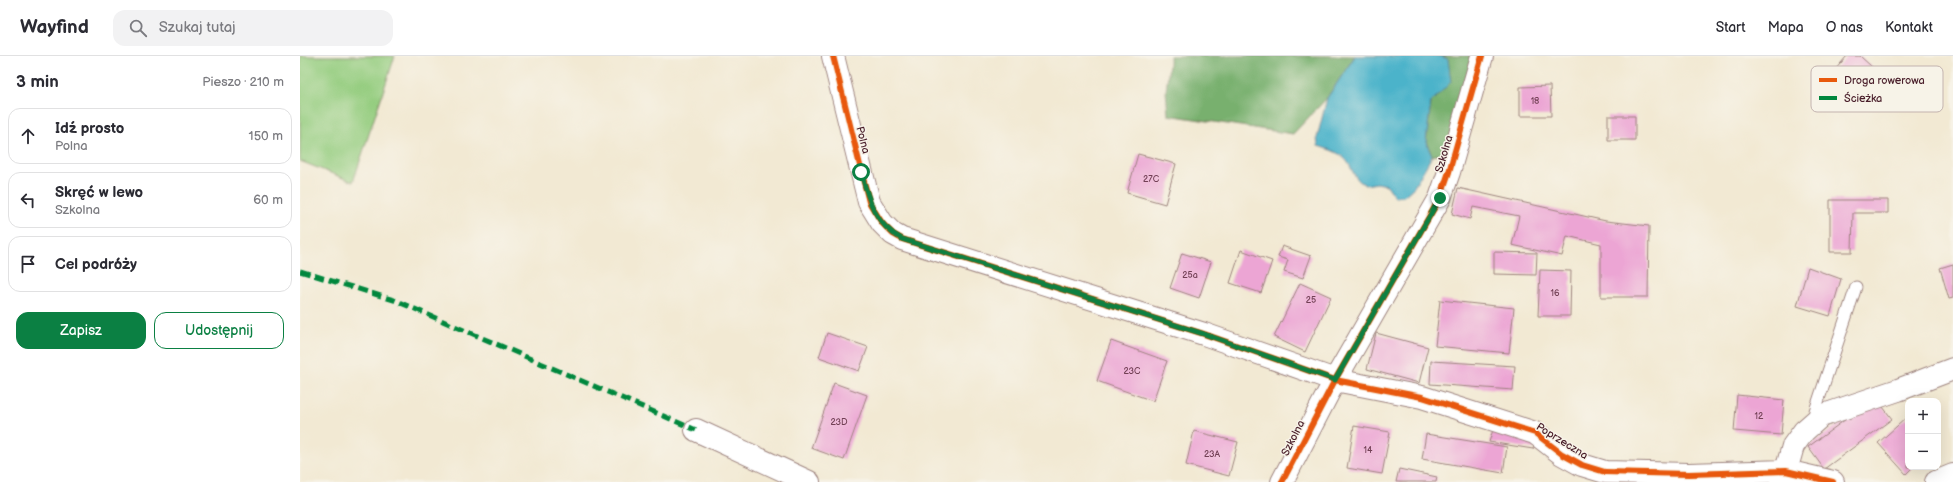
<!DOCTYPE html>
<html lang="pl">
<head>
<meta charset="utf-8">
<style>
  :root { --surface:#fff; --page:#f2f2f3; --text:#2b2b33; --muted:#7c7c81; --line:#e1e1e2; --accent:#0b8043 }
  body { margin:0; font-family:"Balsamiq Sans",sans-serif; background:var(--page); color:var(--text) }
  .controls { position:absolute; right:12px; bottom:12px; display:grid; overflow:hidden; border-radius:8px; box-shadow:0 4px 16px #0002 }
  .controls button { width:36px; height:36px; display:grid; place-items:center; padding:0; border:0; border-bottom:1px solid var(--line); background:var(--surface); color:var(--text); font:20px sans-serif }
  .stop { position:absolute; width:12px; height:12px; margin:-9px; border:3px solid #0b8043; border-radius:50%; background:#fff }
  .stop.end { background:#0b8043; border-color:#fff; box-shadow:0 1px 4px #0008 }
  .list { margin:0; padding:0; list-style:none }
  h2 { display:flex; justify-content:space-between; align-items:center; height:52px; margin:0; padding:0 16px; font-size:17px }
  h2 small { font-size:13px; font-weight:400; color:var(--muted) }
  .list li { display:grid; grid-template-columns:26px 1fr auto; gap:12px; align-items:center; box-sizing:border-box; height:56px; margin:0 8px 8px; padding:0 8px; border:1px solid var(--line); border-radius:12px }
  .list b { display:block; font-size:15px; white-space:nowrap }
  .list p { margin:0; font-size:13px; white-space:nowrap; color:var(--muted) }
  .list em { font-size:13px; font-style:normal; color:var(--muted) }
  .actions { display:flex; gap:8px; padding:12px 16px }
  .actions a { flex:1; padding:9px 0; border:1px solid var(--accent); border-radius:12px; text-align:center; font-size:14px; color:var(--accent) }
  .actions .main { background:var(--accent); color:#fff }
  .icon { flex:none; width:22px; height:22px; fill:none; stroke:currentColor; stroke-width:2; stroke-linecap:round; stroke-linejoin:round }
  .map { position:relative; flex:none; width:1653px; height:426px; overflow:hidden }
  header { display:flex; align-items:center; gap:24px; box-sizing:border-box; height:56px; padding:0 20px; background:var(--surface); border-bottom:1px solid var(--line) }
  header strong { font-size:19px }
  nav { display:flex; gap:22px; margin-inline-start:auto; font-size:14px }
  .search { width:280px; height:36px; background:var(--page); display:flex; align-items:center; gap:10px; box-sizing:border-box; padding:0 14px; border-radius:12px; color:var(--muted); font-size:15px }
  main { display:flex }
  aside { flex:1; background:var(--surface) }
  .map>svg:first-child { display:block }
</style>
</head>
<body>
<header>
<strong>Wayfind</strong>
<div class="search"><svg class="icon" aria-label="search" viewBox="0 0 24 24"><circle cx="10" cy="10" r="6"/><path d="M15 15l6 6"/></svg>Szukaj tutaj</div>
<nav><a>Start</a><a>Mapa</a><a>O nas</a><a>Kontakt</a></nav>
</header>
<main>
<aside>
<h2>3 min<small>Pieszo · 210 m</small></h2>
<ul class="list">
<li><svg class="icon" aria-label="ahead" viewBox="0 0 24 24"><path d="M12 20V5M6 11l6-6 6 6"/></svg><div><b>Idź prosto</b><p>Polna</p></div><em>150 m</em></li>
<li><svg class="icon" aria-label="left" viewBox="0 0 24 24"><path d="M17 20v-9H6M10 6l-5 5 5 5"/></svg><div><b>Skręć w lewo</b><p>Szkolna</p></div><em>60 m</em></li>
<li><svg class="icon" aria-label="arrive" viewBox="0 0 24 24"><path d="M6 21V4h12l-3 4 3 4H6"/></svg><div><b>Cel podróży</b></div></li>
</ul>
<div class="actions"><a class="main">Zapisz</a><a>Udostępnij</a></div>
</aside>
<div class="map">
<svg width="1653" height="426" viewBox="0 0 1653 426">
  <rect width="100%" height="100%" fill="#f7f3e8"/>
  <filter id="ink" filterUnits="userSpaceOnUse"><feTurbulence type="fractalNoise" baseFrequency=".025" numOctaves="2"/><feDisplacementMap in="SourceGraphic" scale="8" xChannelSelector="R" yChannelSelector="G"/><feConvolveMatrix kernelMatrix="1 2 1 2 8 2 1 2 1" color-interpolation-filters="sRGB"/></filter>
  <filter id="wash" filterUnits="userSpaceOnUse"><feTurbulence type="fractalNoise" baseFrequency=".012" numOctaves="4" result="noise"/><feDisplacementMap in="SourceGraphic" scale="16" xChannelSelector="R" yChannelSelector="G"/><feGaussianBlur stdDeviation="0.9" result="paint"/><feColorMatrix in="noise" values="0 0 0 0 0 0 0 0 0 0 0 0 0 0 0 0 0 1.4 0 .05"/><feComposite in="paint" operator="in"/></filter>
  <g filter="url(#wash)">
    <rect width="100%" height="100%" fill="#f2e9d3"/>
    <path fill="#95cd80" stroke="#707656" d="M0,0h95l-42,126 -53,-21z"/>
    <path fill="#78b06e" stroke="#61684c" d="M870,0h185l-28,42 -34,36 -125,-19 -2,-24z
      M1140,0h33l-26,95 -15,5 -6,-14 5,-40 17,-43z"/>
    <path fill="#4bb3ca" stroke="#4a697a" d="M1055,0h85l8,3 3,23 -20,20 -5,40 6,14 -18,31 -10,9 -9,1 -8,-12 -10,-2 -12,2c-14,-8 -12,-19 -21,-27 -7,-7 -17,-9 -26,-12l-1,-8 10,-40z"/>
    <g id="blocks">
      <path fill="#eca5d4" d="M1547,0h13l12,11 -26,29 -19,-17z
        M1250,30l1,30h-31v-29z
        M1308,60h27v24h-27z
        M838,98l38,10 -11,40 -38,-11z
        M1158,132l148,33 43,5 -1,71h-47v-53l-34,-8 -5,20 -50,-11 7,-29 -46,-9 -3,12 -18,-5z
        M1530,144h58v13h-35l-1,39h-22z
        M982,190l29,10 -8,22 -19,-6 4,-12 -10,-3z
        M941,194l31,11 -11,32 -31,-10z
        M1194,196l43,1 -1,22 -42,-1z
        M882,197l29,9 -12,36 -29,-10z
        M1653,208v34l-4,1 -9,-31z
        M1508,211l33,12 -11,37 -33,-10z
        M1240,214l31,1 -1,45h-32z
        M1000,227l31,14 -26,55 -31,-15z
        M1140,244l74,8 -5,45 -74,-7z
        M527,277l41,14 -9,24 -40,-14z
        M1076,277l52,14 -9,36 -52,-14z
        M811,285l56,20 -14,40 -56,-20z
        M1131,305l84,5 -2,24 -83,-6z
        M534,327l33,12 -23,65 -33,-12z
        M1437,339l47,5 -3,35 -47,-4z
        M1580,347l12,16 -68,50 -16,-22 49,-36z
        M1606,362l2,3v46h5l-7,7 -28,-31z
        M1195,368l42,15 -4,10 -44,-7z
        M1054,370l36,6 -8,42 -35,-6z
        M894,375l44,11 -9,34 -43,-11z
        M1126,378l81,13 -4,26 -81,-14z
        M1099,413l38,8 -1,5h-40z"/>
    </g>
  </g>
  <g filter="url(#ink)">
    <use href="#blocks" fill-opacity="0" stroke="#9e847f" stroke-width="1"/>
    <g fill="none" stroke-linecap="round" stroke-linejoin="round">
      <g stroke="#9e847f" stroke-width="13">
        <path id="service" d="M1515,363v-8l41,-124"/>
      </g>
      <g stroke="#9e847f" stroke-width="24">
        <path id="minor" d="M533,0l36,146 13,21 11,11 9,5 302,95 131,46 87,17 113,36 27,21 20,11 23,7 84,2 97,-3 47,11
          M396,374l113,52
          M1486,415l7,-25 11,-15 17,-15 77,-26 55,-21
          M982,426l53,-102 105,-182 9,-26 33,-116
          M1636,426l17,-7"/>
      </g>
      <use href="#service" stroke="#fff" stroke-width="11"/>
      <use href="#minor" stroke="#fff" stroke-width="22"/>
      <path stroke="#00873e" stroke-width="5" stroke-dasharray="10 5" stroke-linecap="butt" d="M0,215l94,29 302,130"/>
      <g stroke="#f7f3e8" stroke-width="8">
        <path id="cycleway" d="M533,0l36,146 13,21 11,11 9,5 302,95 131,46 87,17 113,36 27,21 20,11 23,7 84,2 97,-3 47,11
          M982,426l53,-102 105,-182 9,-26 33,-116"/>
      </g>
      <use href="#cycleway" stroke="#e8590c" stroke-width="6"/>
    </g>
  </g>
  <g fill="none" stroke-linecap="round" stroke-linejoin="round" filter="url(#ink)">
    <path stroke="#0b8043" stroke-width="5" d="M561,116c7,27 14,53 41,67l302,95 131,46 105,-182"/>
  </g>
  <g text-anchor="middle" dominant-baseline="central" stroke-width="3" stroke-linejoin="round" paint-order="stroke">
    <g font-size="9" fill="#724055">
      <text x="1235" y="45">18</text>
      <text x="851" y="123">27C</text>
      <text x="890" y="219">25a</text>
      <text x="1255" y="237">16</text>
      <text x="1011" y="244">25</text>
      <text x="832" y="315">23C</text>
      <text x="1459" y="360">12</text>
      <text x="539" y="366">23D</text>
      <text x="1068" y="394">14</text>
      <text x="912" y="398">23A</text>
    </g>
    <g font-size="11" fill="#4a1f2b" stroke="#f7f3e8">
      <text transform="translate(563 84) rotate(76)">Polna</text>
      <text transform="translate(1144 98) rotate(-74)">Szkolna</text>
      <text transform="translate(993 382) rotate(-63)">Szkolna</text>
      <text transform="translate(1262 385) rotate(32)">Poprzeczna</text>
    </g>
  </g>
  <rect x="1511" y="10" width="132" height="46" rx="6" fill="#f7f3e8" stroke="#c3b3af" stroke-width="1"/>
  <rect x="1519" y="22" width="18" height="4" fill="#e8590c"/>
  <rect x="1519" y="40" width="18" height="4" fill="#00873e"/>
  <g font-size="11" fill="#4a1f2b">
    <text x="1544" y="28">Droga rowerowa</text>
    <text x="1544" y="46">Ścieżka</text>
  </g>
</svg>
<div class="controls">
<button>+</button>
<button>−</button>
</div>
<div class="stop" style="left:561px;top:116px"></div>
<div class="stop end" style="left:1140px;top:142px"></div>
</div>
</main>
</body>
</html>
